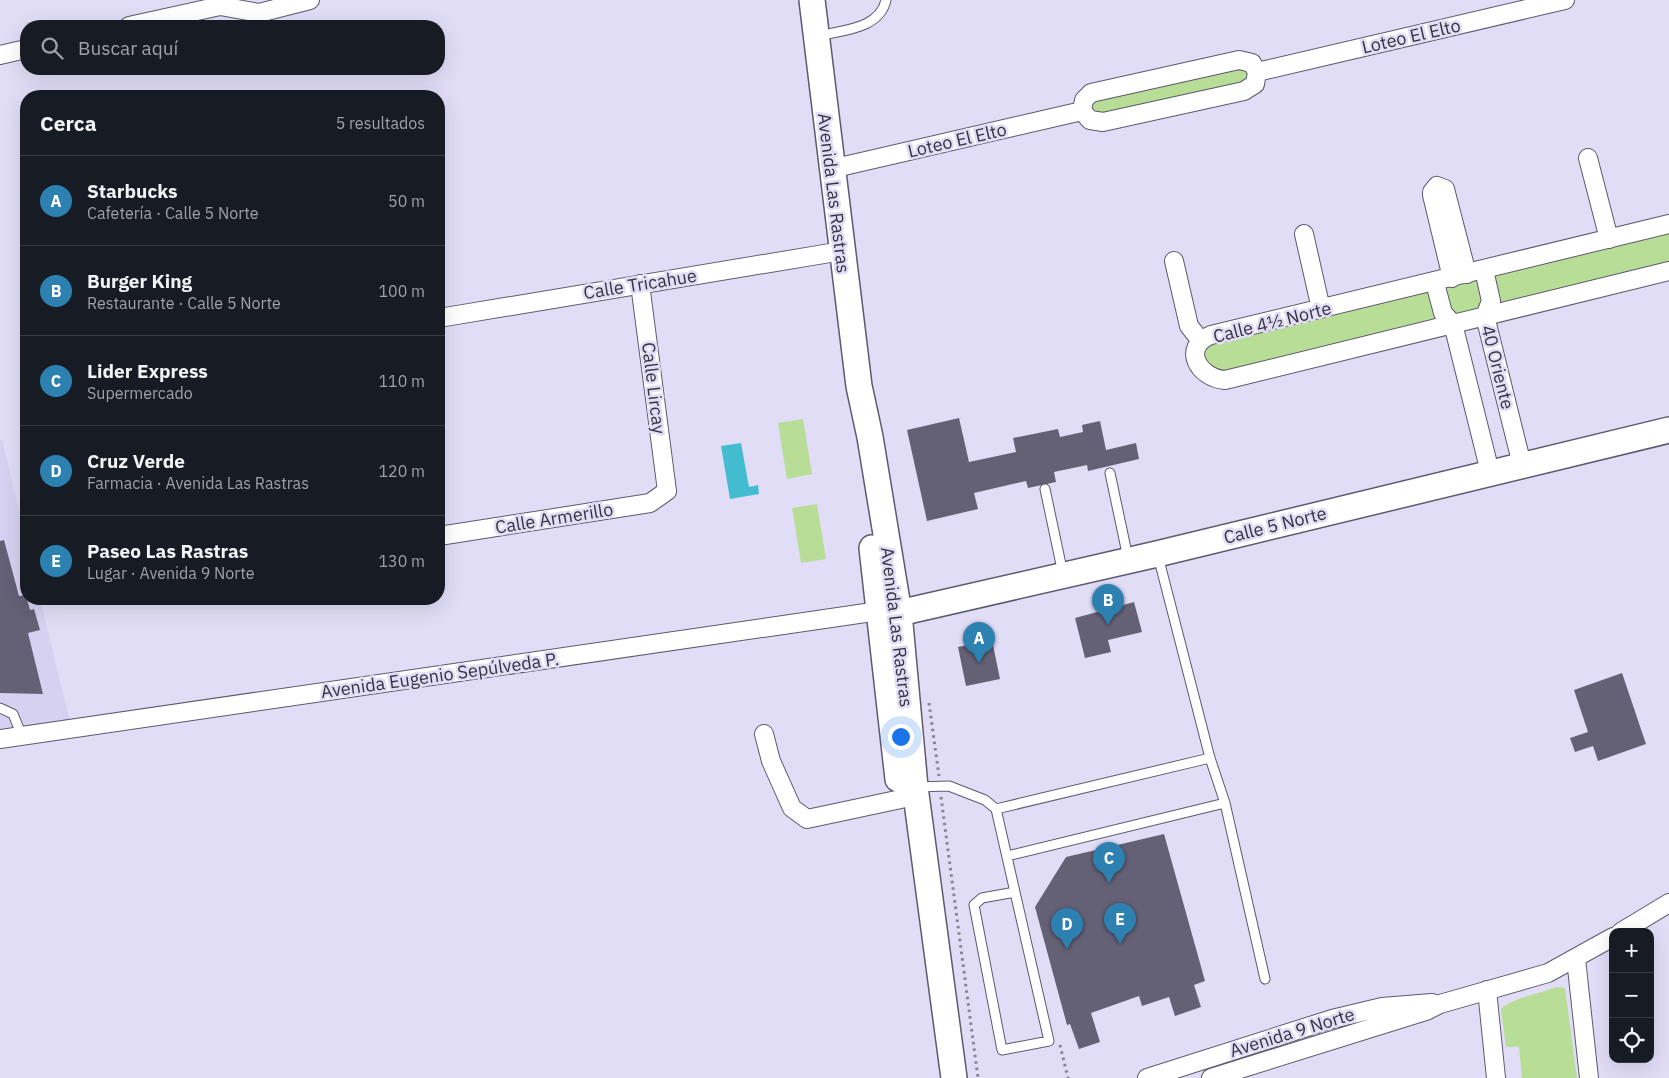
<!DOCTYPE html>
<html lang="es">
<head>
<meta charset="utf-8">
<style>
  :root { --surface:#171b24; --page:#242831; --text:#f1f3f6; --muted:#9ea1a6; --line:#363941; --accent:#2d81b1 }
  body { margin:0; font-family:"IBM Plex Sans",sans-serif; background:var(--page); color:var(--text) }
  .controls { position:absolute; right:15px; bottom:15px; display:grid; overflow:hidden; border-radius:10px; box-shadow:0 5px 20px #0002 }
  .controls button { width:45px; height:45px; display:grid; place-items:center; padding:0; border:0; border-bottom:1px solid var(--line); background:var(--surface); color:var(--text); font:25px sans-serif }
  .you { position:absolute; left:900px; top:736px; width:18px; height:18px; margin:-12px; border:4px solid #fff; border-radius:50%; background:#1a73e8; box-shadow:0 0 0 8px #1a73e833 }
  .badge { display:grid; place-items:center; width:32px; height:32px; border-radius:50%; background:var(--accent); color:#fff; font-size:16px; font-weight:700 }
  .pin { position:absolute; translate:-50% -41px; filter:drop-shadow(0 1px 2px #0008) }
  .pin::after { content:''; position:absolute; top:26px; width:18px; height:15px; background:inherit; clip-path:polygon(0 0,100% 0,50% 100%) }
  .list { margin:0; padding:0; list-style:none }
  h2 { display:flex; justify-content:space-between; align-items:center; height:65px; margin:0; padding:0 20px; font-size:21px }
  h2 small { font-size:16px; font-weight:400; color:var(--muted) }
  .list li { display:grid; grid-template-columns:32px 1fr auto; gap:15px; align-items:center; box-sizing:border-box; height:90px; padding:0 20px; border-top:1px solid var(--line) }
  .list b { display:block; font-size:19px; white-space:nowrap }
  .list p { margin:0; font-size:16px; white-space:nowrap; color:var(--muted) }
  .list em { font-size:16px; font-style:normal; color:var(--muted) }
  .icon { flex:none; width:28px; height:28px; fill:none; stroke:currentColor; stroke-width:2; stroke-linecap:round; stroke-linejoin:round }
  .map { position:relative; flex:none; width:1669px; height:1078px; overflow:hidden }
  .search { position:absolute; background:var(--surface); box-shadow:0 5px 20px #0002; left:20px; top:20px; width:425px; height:55px; display:flex; align-items:center; gap:12px; box-sizing:border-box; padding:0 18px; border-radius:20px; color:var(--muted); font-size:19px }
  .panel { position:absolute; background:var(--surface); box-shadow:0 5px 20px #0002; left:20px; top:90px; width:425px; height:515px; border-radius:20px }
  .map>svg:first-child { display:block }
</style>
</head>
<body>
<div class="map">
<svg width="1669" height="1078" viewBox="0 0 1669 1078">
  <rect width="100%" height="100%" fill="#e2ddf7"/>
  <path fill="#d7d1f1" d="M2,439l24,101v59h14l31,126 -71,10v-295z"/>
  <path fill="#b7dd96" d="M1240,69l6,1 2,5 -5,8 -145,32 -6,-7 3,-7 3,-1z
    M1669,232v33l-437,107 -23,-2 -6,-16 4,-10z
    M803,419l9,55 -25,5 -9,-56z
    M817,504l9,55 -25,4 -9,-55z
    M1556,987l9,1 12,90h-55l-3,-31h-13l-5,-38c9,-10 40,-16 55,-22z"/>
  <path fill="#44bccf" d="M741,443l8,44 9,-2 1,9 -29,5 -9,-53z"/>
  <path fill="#646076" d="M959,418l10,44 47,-10 -3,-14 45,-9 2,8 23,-5 -1,-7 18,-4 6,29 30,-7 3,16 -51,12 -1,-6 -33,7 2,10 -28,6 -2,-7 -52,12 4,16 -51,12 -20,-91z
    M4,540l15,56 7,-1 4,15 4,-1 6,21 -12,3 15,61 -43,-1v-152z
    M1134,602l8,30 -34,8 3,12 -26,6 -10,-40z
    M992,640l8,39 -34,7 -8,-39z
    M1622,673l24,71 -48,17 -5,-15 -18,6 -5,-14 18,-6 -14,-42z
    M1164,834l41,147 -11,4 7,22 -26,9 -6,-19 -27,9 -3,-10 -48,17 9,29 -21,7 -9,-25 -3,1 -32,-118 31,-50z"/>
  <g fill="none" stroke-linecap="round" stroke-linejoin="round">
    <g stroke="#5d596e" stroke-width="11">
      <path id="lane" d="M819,36c23,-6 61,-7 67,-36
        M1110,473l18,85
        M1045,489l18,85
        M1158,556l52,202 15,45 40,176
        M0,708l13,6 9,22
        M916,787l33,-1 36,14 11,9 53,232 -47,9 -28,-145 8,-7 33,-6
        M996,809l214,-51
        M1007,856l218,-53"/>
    </g>
    <g stroke="#5d596e" stroke-width="20">
      <path id="street" d="M129,26l91,-20 39,7 51,-13
        M0,55l26,-6
        M1239,60l13,3 5,9 -2,12 -11,7 -141,31 -13,-2 -8,-9 2,-11 7,-7z
        M1257,72l308,-72
        M1588,158l21,81
        M831,169l251,-58
        M1669,224l-458,111c-30,12 -13,43 14,45l444,-109
        M1304,234l17,75
        M1174,261l15,65 12,15
        M1484,270l7,31 -6,15 37,149
        M1452,278l-20,-83v-3l5,-6 8,3 22,85
        M1435,283l8,30 10,11 37,148
        M439,318l403,-67
        M439,536l211,-33 17,-12 -27,-207
        M764,734l7,27 21,47 15,11 94,-20
        M0,739l879,-128
        M1621,932l48,-29
        M1576,959l13,119
        M1487,990l9,88
        M1147,1078l185,-59 50,-12 50,-4
        M1211,1078l215,-67 14,-7 108,-31 65,-36"/>
    </g>
    <g stroke="#5d596e" stroke-width="28">
      <path id="secondary" d="M812,0l47,386 11,51 29,176 16,174 39,291
        M872,548l26,231
        M879,611l20,2 258,-59 512,-124"/>
    </g>
    <path stroke="#858293" stroke-width="3" stroke-dasharray="2.5 4" stroke-linecap="butt" d="M929,703l10,73
      M941,797l37,281
      M1060,1045l8,33"/>
    <use href="#lane" stroke="#fff" stroke-width="9"/>
    <use href="#street" stroke="#fff" stroke-width="18"/>
    <use href="#secondary" stroke="#fff" stroke-width="25"/>
  </g>
  <g text-anchor="middle" dominant-baseline="central" stroke-width="5" stroke-linejoin="round" paint-order="stroke">
    <g font-size="18" fill="#35333d" stroke="#e2ddf7">
      <text transform="translate(1411 36) rotate(-13)">Loteo El Elto</text>
      <text transform="translate(957 140) rotate(-13)">Loteo El Elto</text>
      <text transform="translate(834 193) rotate(83)">Avenida Las Rastras</text>
      <text transform="translate(640 284) rotate(-9)">Calle Tricahue</text>
      <text transform="translate(1272 322) rotate(-14)">Calle 4½ Norte</text>
      <text transform="translate(1498 367) rotate(76)">40 Oriente</text>
      <text transform="translate(654 388) rotate(83)">Calle Lircay</text>
      <text transform="translate(554 518) rotate(-9)">Calle Armerillo</text>
      <text transform="translate(1275 525) rotate(-14)">Calle 5 Norte</text>
      <text transform="translate(897 627) rotate(83)">Avenida Las Rastras</text>
      <text transform="translate(440 675) rotate(-8)">Avenida Eugenio Sepúlveda P.</text>
      <text transform="translate(1292 1032) rotate(-17)">Avenida 9 Norte</text>
    </g>
  </g>
</svg>
<div class="controls">
<button>+</button>
<button>−</button>
<button><svg class="icon" aria-label="locate" viewBox="0 0 24 24"><circle cx="12" cy="12" r="6"/><path d="M12 2v4M12 18v4M2 12h4M18 12h4"/></svg></button>
</div>
<div class="you"></div>
<div class="pin badge" style="left:979px;top:663px">A</div>
<div class="pin badge" style="left:1108px;top:625px">B</div>
<div class="pin badge" style="left:1109px;top:883px">C</div>
<div class="pin badge" style="left:1067px;top:949px">D</div>
<div class="pin badge" style="left:1120px;top:944px">E</div>
<div class="search"><svg class="icon" aria-label="search" viewBox="0 0 24 24"><circle cx="10" cy="10" r="6"/><path d="M15 15l6 6"/></svg>Buscar aquí</div>
<section class="panel">
<h2>Cerca<small>5 resultados</small></h2>
<ul class="list">
<li><span class="badge">A</span><div><b>Starbucks</b><p>Cafetería · Calle 5 Norte</p></div><em>50 m</em></li>
<li><span class="badge">B</span><div><b>Burger King</b><p>Restaurante · Calle 5 Norte</p></div><em>100 m</em></li>
<li><span class="badge">C</span><div><b>Lider Express</b><p>Supermercado</p></div><em>110 m</em></li>
<li><span class="badge">D</span><div><b>Cruz Verde</b><p>Farmacia · Avenida Las Rastras</p></div><em>120 m</em></li>
<li><span class="badge">E</span><div><b>Paseo Las Rastras</b><p>Lugar · Avenida 9 Norte</p></div><em>130 m</em></li>
</ul>
</section>
</div>
</body>
</html>
